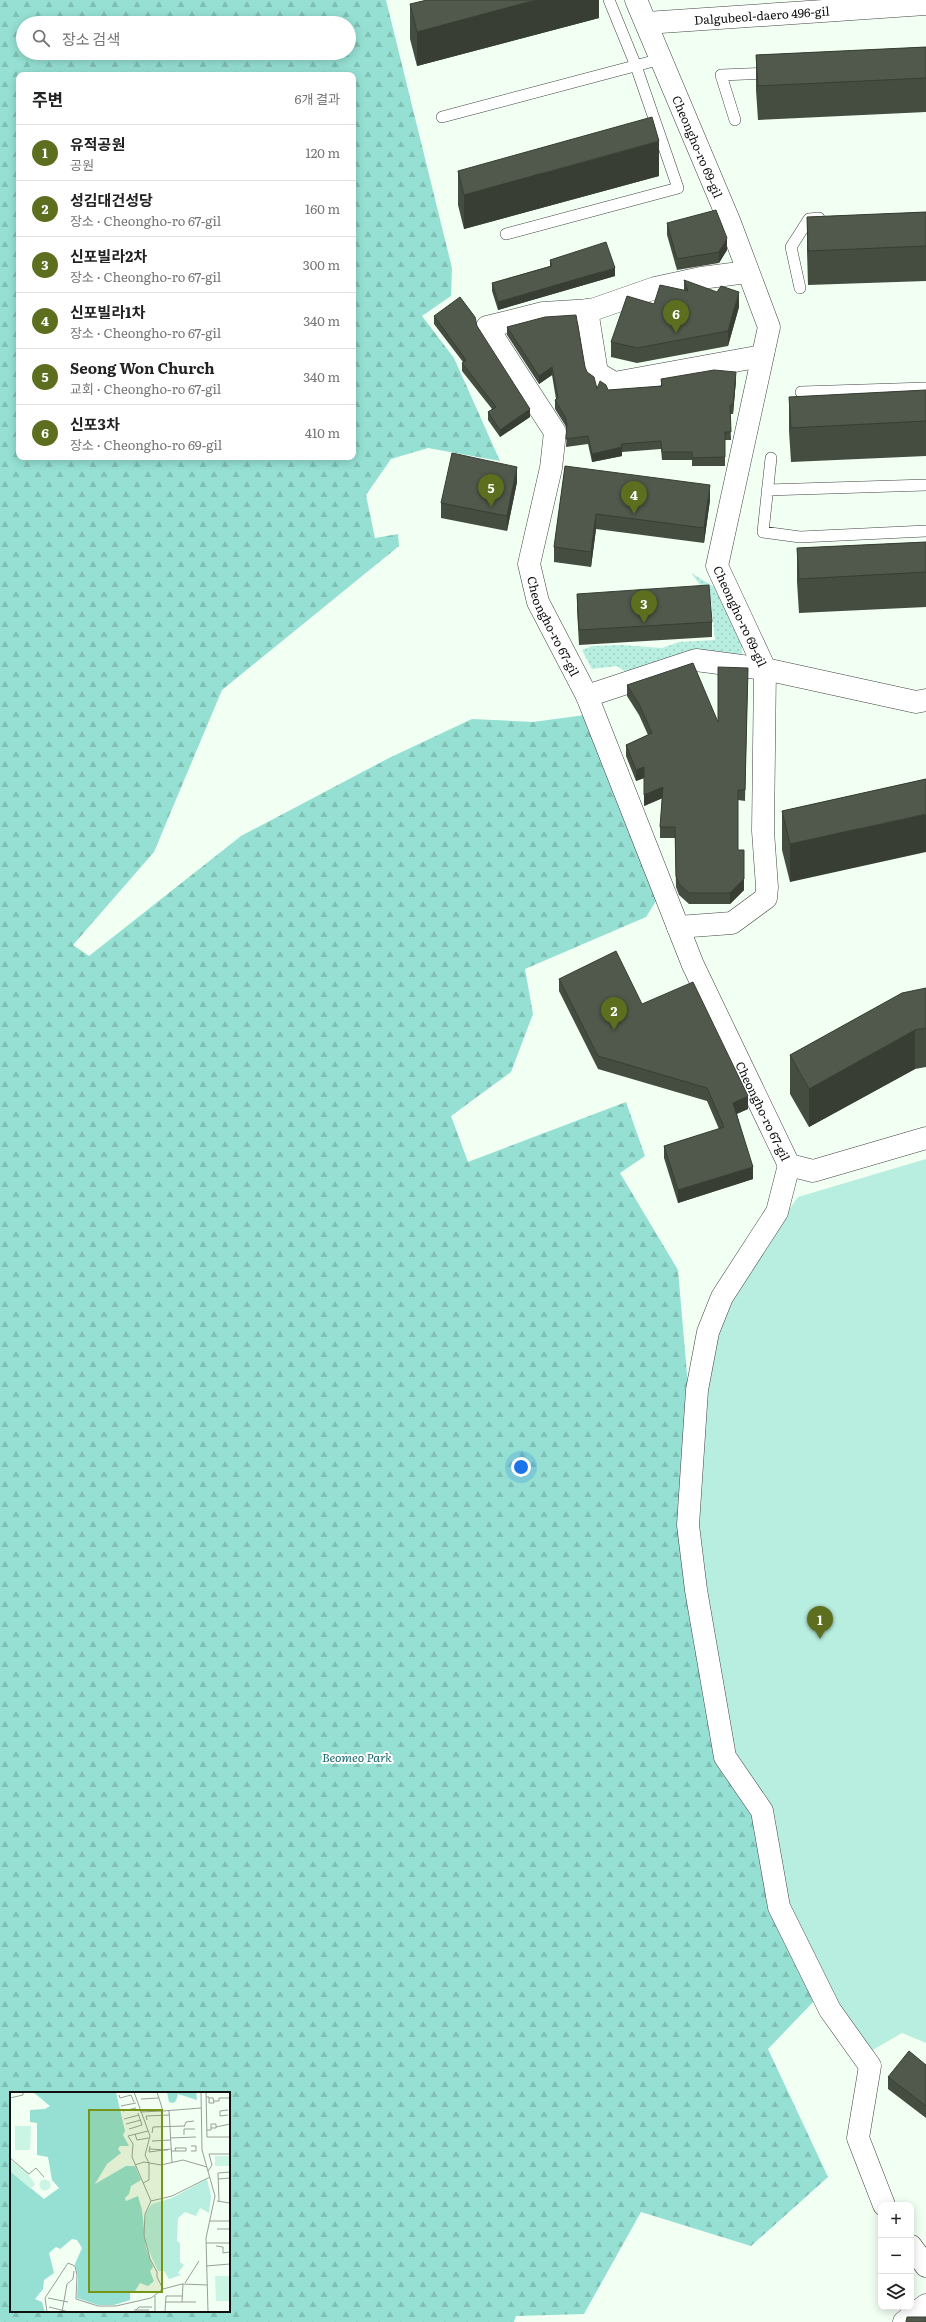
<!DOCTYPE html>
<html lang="ko">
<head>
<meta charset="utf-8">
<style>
  :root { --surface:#fff; --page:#f6f6f6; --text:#222; --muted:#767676; --line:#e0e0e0; --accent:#5d6f1e }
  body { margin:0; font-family:Literata,"Noto Sans KR",serif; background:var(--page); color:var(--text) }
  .controls { position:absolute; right:12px; bottom:12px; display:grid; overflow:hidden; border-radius:8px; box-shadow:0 2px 10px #0003 }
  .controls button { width:36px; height:36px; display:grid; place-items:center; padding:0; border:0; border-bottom:1px solid var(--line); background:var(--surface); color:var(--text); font:20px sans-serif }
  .you { position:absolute; left:521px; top:1467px; width:14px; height:14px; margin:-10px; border:3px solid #fff; border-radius:50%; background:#1a73e8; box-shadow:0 0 0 6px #1a73e833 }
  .badge { display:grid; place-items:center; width:26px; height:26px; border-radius:50%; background:var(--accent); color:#fff; font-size:13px; font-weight:700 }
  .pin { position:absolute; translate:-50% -33px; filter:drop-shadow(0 1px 2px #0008) }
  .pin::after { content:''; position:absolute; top:21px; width:14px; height:12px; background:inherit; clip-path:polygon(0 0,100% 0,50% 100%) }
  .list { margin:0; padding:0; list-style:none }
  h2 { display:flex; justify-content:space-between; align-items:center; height:52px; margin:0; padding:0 16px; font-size:17px }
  h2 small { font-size:13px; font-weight:400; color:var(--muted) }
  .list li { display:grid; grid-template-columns:26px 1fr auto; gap:12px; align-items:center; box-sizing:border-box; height:56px; padding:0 16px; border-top:1px solid var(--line) }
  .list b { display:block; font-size:15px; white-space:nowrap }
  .list p { margin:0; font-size:13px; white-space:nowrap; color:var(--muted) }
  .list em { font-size:13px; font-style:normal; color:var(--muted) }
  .icon { flex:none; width:22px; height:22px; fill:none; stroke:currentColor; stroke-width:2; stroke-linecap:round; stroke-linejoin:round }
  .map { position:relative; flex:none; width:926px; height:2322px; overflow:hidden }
  .search { position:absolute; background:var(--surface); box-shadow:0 2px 10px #0003; left:16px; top:16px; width:340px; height:44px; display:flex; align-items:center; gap:10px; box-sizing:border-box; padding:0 14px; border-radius:22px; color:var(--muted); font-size:15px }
  .panel { position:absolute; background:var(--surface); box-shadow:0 2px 10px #0003; left:16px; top:72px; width:340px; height:388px; border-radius:8px }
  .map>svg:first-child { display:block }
</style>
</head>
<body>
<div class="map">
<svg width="926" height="2322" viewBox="0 0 926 2322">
  <defs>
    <pattern id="grass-dots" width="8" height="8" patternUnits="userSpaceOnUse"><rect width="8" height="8" fill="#b7eee0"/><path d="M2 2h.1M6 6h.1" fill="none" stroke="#9ccbbf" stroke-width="1.8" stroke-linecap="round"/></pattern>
    <pattern id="forest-firs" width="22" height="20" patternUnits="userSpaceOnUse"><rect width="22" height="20" fill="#95e0d3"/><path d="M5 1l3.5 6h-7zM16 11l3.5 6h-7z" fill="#7fbfb4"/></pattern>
  </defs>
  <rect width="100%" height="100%" fill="#f2fff3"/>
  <path fill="url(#grass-dots)" d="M691,573l25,15 27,53 -2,17 -42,-8 -52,14 -21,8 -9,-6 -25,3 -10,-19 10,-4 30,-1 40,3 17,-6 36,-2 -4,-41z"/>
  <path fill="url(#forest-firs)" fill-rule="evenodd" d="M0,0h386l66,268 -1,28 -29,20 32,42 46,103 -72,-13 -37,11 -25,36 9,43 23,-4 1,12 -177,144 -68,162 -81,93 16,11 152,-120 148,-78 83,-39 61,3 52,-7 73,183 -12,19 -121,52 8,45 -22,58 -60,44 17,46 158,-60 19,54 -25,17 58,97 10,116 66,417 62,196 -48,50 60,128 -77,69 -110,-34 -57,102 -68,2 -2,6h-514zM23,23h326v30h-326zM19,75h334v382h-334zM11,2093h218v218h-218z"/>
  <path fill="#b7eee0" d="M926,1159v884l-24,-10 -31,18 -36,-46 -47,-97 -19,-107 -36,-47 -38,-231 8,-132 24,-94 71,-100z"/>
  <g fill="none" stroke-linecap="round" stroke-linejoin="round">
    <g stroke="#434343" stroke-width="12">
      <path id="lane" d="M442,117l219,-58
        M735,120l-14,-45 50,-2
        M506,234l172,-46 -42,-122 -27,-66
        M800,288l-9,-41 18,-28 10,-1
        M801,392l125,-4
        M771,458l-8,74 37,5 126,-6
        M767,490l159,-5"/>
    </g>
    <g stroke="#434343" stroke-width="23">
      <g id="street">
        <path id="s1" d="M636,0l94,223 39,104 -52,239 48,103 -2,162 4,56 -1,11 -34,25 -54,4"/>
        <path id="s2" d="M646,23l280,-19"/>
        <path id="s3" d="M747,272l-46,6 -46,10 -63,22 -49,3 -56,14 68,105 -4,36 -22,96 9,38 49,94 106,269 96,200 24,6 113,-33"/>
        <path d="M587,310l10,63 17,10 148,-27"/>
        <path d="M587,696l109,-36 69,9 151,33 10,-2"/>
        <path d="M789,1165l-12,47 -55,85 -14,35 -11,58 -9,135 8,65 29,167 37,54 17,96 51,103 40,56 -12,72 26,67"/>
        <path d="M911,2246l15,20"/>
        <path d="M904,2322l22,-17"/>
      </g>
    </g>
    <use href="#lane" stroke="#fff" stroke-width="11"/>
    <use href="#street" stroke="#fff" stroke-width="22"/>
  </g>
  <path fill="#454d40" d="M599,0v18l-182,48 -7,-27v-35z
    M926,47v65l-168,8 -2,-30v-35z
    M458,171l201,5 -195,53 -6,-24z
    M926,212v69l-118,4 -1,-34v-34z
    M667,223l60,27 -8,13 -42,7 -10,-35z
    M550,260l65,16 -117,34 -6,-19v-8l58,-17z
    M684,280l55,27 -11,39 -91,17 -26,-6v-15l43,-38 30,-13z
    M434,316l43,10 53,91 -30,20 -12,-17v-8l4,-3 -30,-38v-8l1,-1 -29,-38z
    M507,327l78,40 2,5 10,17 11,1 53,-4v-7l75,1 -3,34h-3l1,26h-6v26h-33v-6h-30l-1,-11 -39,3v4l-30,6 -4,-18 -22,3 1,-17 -2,-5 -10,-16v-9l1,-1 -4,-24 -13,9 -32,-49z
    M926,390v66l-135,6 -2,-31v-34z
    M565,466l145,34 -6,43 -108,-14 -5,38 -37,-5v-15z
    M517,482l-10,49 -66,-13v-15z
    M926,542v65l-127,6 -2,-31v-34z
    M577,594l135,28v15l-133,8 -2,-36z
    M748,668l-3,133 -7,-1v50l6,40 -14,14h-41l-10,-9 -3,-8 -1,-49h-15v-11l2,-29 -18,8v-28l-8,3 -10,-25v-11l22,-10 -9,-20 -12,-19v-11l91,37z
    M926,779l-136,103 -8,-32v-39z
    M559,979l83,25 106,105 -11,5 16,65 -75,24 -14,-45v-12l55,-17 -12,-28 -109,-32 -39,-78z
    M926,988v79l-11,2 -106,58 -19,-33v-39z
    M926,2065v53l-38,-29v-12z"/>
  <path fill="#383e34" d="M536,0h63v18l-182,48v-34z
    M659,141v35l-195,53v-34z
    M727,238v12l-8,13v-11z
    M615,268v8l-117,34v-8z
    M739,292v15l-11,39v-15z
    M552,367v8l-13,9v-8z
    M736,372v8l-3,34v-9z
    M530,409v8l-30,20v-7z
    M622,447v9l-30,6v-8z
    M517,467v15l-10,49v-15z
    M710,485v15l-6,43v-15z
    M596,514v15l-5,38v-15z
    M644,767v11l-8,3v-11z
    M663,787v11l-19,8v-11z
    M926,814v38l-136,30v-38z
    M744,879v11l-14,14v-11z
    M915,1030v39l-106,58v-38z
    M748,1096v13l-15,6v-12z
    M753,1167v12l-75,24v-13z"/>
  <path fill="#50594b" stroke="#383e34" d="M427,0h109l-119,32 -7,-28z
    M926,47v31l-168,8 -2,-31z
    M652,117l7,24 -195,54 -6,-24z
    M716,210l11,28 -8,14 -42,7 -10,-36z
    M926,212v34l-118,5 -1,-34z
    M606,242l9,26 -117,34 -6,-19 60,-17 -2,-6z
    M684,280l33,12 4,-6 18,6 -11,39 -91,17 -26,-6 16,-46 27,8 6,-19 28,6z
    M460,297l15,20 2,9 53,83 -30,21 -12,-18 8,-5 -34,-44 4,-3 -32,-44z
    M576,315l9,52 2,5 7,5 3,12 3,-8 6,4 2,5 54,-4 -1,-7 53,-9 22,2 -3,33h-3l1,27h-6v25l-33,1v-6h-30l-1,-11 -40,3 1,3 -30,7 -4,-18 -22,3 1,-15 -2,-7 -10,-17 3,-2 -6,-31 -13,9 -32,-49 38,-10z
    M926,390v31l-135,7 -2,-31z
    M452,453l65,14 -10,49 -66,-13z
    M565,466l145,19 -6,43 -108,-14 -5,38 -37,-5z
    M926,542v30l-127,7 -2,-31z
    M709,585l3,37 -133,8 -2,-36z
    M693,663l25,59v-55l30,1 -3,122h-7v60h6v29l-14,14h-41l-10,-9 -3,-8 -1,-49h-15l3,-40 -19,8v-28l-8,3 -10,-25 26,-12 -13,-29 -12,-19z
    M926,779v35l-136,30 -8,-33z
    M616,951l26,53 51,-22 55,114 -15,7 20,64 -75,23 -14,-44 60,-19 -17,-39 -109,-32 -39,-77z
    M926,988v40l-11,2 -106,59 -19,-34 112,-62z
    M909,2051l17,14v41l-38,-29z
    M907,2317h19v5h-20z"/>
  <g text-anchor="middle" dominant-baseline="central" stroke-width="4" stroke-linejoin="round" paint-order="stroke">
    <g font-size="12" fill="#101010" stroke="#fff">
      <text stroke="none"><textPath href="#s2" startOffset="116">Dalgubeol-daero 496-gil</textPath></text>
      <text stroke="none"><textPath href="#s1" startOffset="159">Cheongho-ro 69-gil</textPath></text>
      <text stroke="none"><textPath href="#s1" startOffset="653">Cheongho-ro 69-gil</textPath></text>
      <text stroke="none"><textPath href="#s3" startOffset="594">Cheongho-ro 67-gil</textPath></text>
      <text stroke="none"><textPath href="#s3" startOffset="1123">Cheongho-ro 67-gil</textPath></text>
    </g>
    <g font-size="12" font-style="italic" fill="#19696e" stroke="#fff">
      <text x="357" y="1757">Beomeo Park</text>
    </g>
  </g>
  <g transform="translate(10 2092)">
    <rect width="220" height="220" fill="#f2fff3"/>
    <path d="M23,0h83l9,39 -2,4 6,11h-9l-2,3 3,4 -14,11 -12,20 31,-18h9l6,14 -10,6 -2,8 -4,4 1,3 12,-5 4,14 4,38 7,19 -3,4 4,10 -6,5 -8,-3 -5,8 -5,1v8l-16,5h-16l-21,-7 1,-22 -3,-12 7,-16 -5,-8 -5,-1 -12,10 -4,-2 -7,6 5,20 -10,7 -1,9 -8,10 7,3 3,10h-35v-141l34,28 15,-11 -7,-8 -4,-23 -11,-2v-32l-7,-1v-12l15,-1 5,-3zM157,0h29l1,8 -19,-6 -2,7 -3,2 -4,-1z" fill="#95e0d3"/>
    <path d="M197,87l4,17 -2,17 -9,-5 -4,8 -11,-4 -7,6 -1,23 3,2v19l4,3 -6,8 3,2 -12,4 -5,-8h-6l-11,-24 -3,-18 2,-17 6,-8 20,-6z" fill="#b7eee0"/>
    <path d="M5,34h16l-1,24h-15zM205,64h15v10h-15zM0,68l16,11 9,13 -4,5 -21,-18zM29.5 93a5.5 5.5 0 1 1 11 0a5.5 5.5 0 1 1-11 0ZM205,184h15v25h-14z" fill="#caf4e4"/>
    <path fill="none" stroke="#989f98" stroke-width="1" d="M124,0l16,44 -5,19 4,8v17l-6,3M147,0l6,19 38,-3M191,0l1,58 13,46 -9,42 2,74M196,0l1,45h23M109,3l1,3 11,-3 3,7M196,5h3v6h5l-1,-5h-4M0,6l13,-3v-3M131,7l18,-1M204,9h5v-3h11M111,14l15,-3M159,18l3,53M218,18l-8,1v5l8,-1M0,19v38M113,19l13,-3M130,20l23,-1M114,27l15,-4M137,28l-1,-4 23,-1M116,32l15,-4M174,35l2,-5 8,-1M206,35l14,-3M119,37l13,-4 -4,-12M197,38h4v-6h5v4h-5M138,39l-20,5 5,8 -1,13 19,44 21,-5 38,-19M142,41l1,-6 31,-1M125,42l2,6 12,-2M174,43v-6h11M160,46l26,-1M142,49l19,-1M140,54l-1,6 22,-3M181,54h5v5h-5M139,57l19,1M161,59h15v-3h-11l1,3M0,66l19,16 7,-6 8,9M125,73l9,-3 17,3 22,-5 24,7M198,79l4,-6 -3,-11h21M208,87l12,-1M141,109l-6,13 -1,21 6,24 7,13v5l6,12M207,109l13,2M209,109l-1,-28 12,-1M200,129h20M207,137h13M196,151h24M206,154l7,1v6l7,-1M196,174l24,-2M175,191l14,-22M145,204v16M38,206l20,4M155,210h31M172,210l1,-18M39,215l20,5M124,218h15M126,218l3,-3h13M37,220l-2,-14 23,-35 7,3 2,9 -1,24 22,7h18l35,-8 12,-9 19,-5 25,1M52,220l5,-28 6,-5 1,-8M155,220l1,-16h17"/>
    <path fill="#789417" fill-opacity="0.15" stroke="#789417" stroke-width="2" d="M79,18h73v182h-73z"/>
    <rect width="220" height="220" fill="none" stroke="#101010" stroke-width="2"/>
  </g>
</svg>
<div class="controls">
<button>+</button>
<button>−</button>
<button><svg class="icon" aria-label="layers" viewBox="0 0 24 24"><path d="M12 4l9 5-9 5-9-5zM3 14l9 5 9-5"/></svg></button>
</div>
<div class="you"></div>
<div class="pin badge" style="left:820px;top:1639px">1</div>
<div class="pin badge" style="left:614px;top:1030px">2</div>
<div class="pin badge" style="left:644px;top:623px">3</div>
<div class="pin badge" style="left:634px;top:514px">4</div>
<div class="pin badge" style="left:491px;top:507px">5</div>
<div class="pin badge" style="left:676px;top:333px">6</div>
<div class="search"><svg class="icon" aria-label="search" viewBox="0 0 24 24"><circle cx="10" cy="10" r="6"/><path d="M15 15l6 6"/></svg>장소 검색</div>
<section class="panel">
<h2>주변<small>6개 결과</small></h2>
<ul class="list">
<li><span class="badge">1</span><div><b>유적공원</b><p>공원</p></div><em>120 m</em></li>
<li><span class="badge">2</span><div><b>성김대건성당</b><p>장소 · Cheongho-ro 67-gil</p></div><em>160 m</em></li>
<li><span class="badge">3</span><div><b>신포빌라2차</b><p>장소 · Cheongho-ro 67-gil</p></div><em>300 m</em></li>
<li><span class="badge">4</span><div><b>신포빌라1차</b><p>장소 · Cheongho-ro 67-gil</p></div><em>340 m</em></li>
<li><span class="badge">5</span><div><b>Seong Won Church</b><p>교회 · Cheongho-ro 67-gil</p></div><em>340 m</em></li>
<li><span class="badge">6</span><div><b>신포3차</b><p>장소 · Cheongho-ro 69-gil</p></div><em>410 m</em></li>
</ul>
</section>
</div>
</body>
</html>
